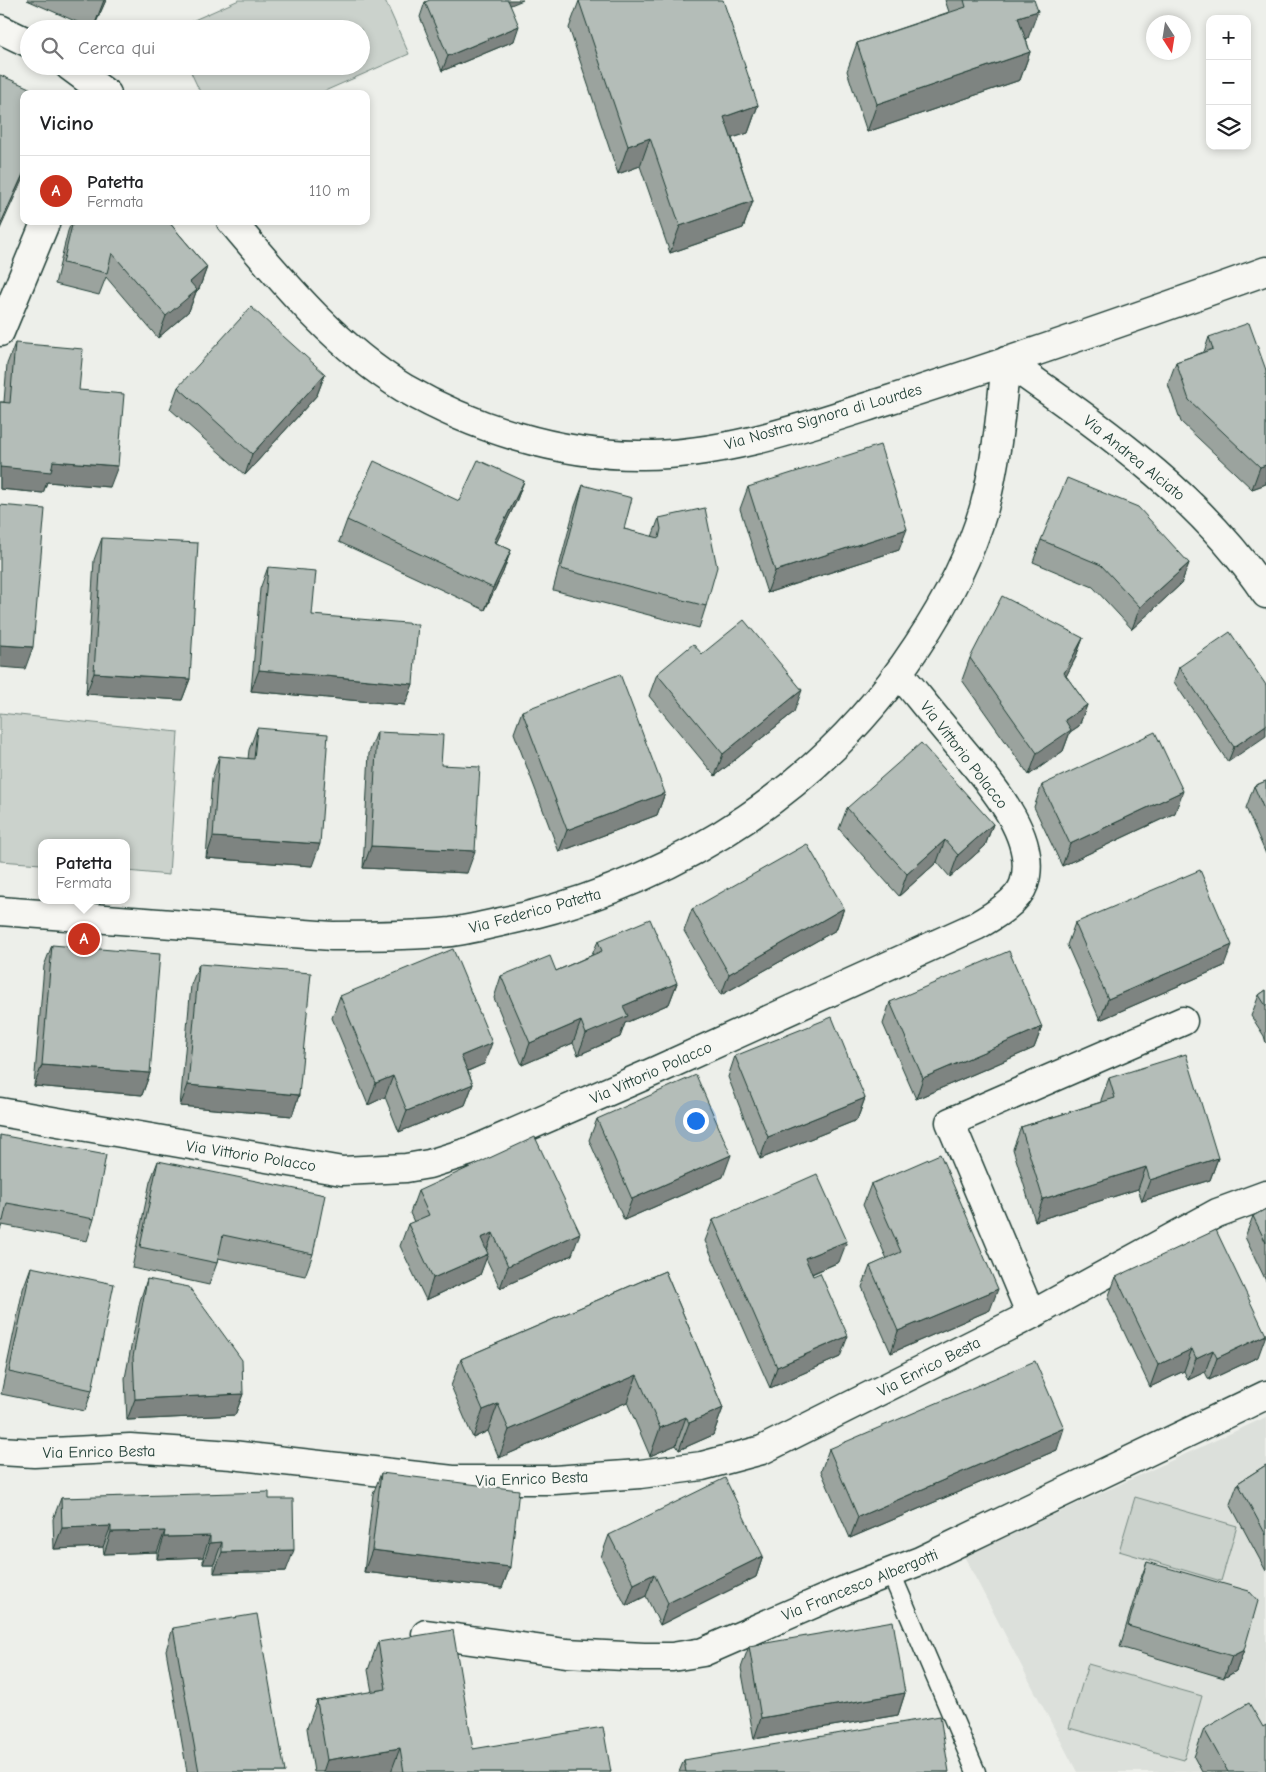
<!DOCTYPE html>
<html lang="it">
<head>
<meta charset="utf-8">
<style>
  :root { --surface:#fff; --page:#f2f2f2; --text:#202124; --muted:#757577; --line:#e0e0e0; --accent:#c8321e }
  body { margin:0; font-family:"Comic Neue",sans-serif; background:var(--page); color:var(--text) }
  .controls { position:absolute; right:15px; top:15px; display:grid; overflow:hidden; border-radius:10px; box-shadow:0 2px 8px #0003 }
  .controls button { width:45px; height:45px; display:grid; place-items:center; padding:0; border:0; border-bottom:1px solid var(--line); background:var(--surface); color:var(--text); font:25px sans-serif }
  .compass { position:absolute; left:1146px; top:15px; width:45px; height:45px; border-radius:50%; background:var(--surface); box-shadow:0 2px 8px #0003; rotate:168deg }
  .you { position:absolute; left:695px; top:1120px; width:18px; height:18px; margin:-12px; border:4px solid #fff; border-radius:50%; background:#1a73e8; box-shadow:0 0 0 8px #1a73e833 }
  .badge { display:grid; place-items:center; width:32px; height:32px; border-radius:50%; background:var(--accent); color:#fff; font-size:16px; font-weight:700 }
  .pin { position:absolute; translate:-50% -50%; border:2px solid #fff; box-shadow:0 1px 5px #0006 }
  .popup { position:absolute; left:38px; top:839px; width:92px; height:65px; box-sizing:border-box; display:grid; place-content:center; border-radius:10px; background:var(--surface); filter:drop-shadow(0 1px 4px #0005); font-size:16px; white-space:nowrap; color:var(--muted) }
  .popup b { font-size:19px; color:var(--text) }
  .popup::after { content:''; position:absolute; left:50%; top:100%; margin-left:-10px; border:10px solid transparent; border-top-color:var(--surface) }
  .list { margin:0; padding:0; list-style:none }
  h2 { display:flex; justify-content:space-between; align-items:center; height:65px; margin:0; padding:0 20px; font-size:21px }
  h2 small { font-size:16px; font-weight:400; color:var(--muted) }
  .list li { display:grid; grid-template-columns:32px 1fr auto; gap:15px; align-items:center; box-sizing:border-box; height:70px; padding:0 20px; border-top:1px solid var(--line) }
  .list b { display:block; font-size:19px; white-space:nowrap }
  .list p { margin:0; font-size:16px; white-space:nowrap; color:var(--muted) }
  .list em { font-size:16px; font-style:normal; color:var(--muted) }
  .icon { flex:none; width:28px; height:28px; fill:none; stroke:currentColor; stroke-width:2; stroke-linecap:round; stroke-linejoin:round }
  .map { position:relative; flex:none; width:1266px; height:1772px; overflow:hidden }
  .search { position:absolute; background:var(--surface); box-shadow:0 2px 8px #0003; left:20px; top:20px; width:350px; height:55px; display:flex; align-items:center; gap:12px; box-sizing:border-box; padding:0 18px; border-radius:28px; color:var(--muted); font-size:19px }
  .panel { position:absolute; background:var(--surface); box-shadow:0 2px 8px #0003; left:20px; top:90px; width:350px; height:135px; border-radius:10px }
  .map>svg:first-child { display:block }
</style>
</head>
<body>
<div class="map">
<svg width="1266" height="1772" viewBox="0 0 1266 1772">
  <rect width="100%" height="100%" fill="#edefea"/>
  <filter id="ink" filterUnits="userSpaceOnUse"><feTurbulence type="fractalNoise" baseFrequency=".02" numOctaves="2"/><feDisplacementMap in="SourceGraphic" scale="10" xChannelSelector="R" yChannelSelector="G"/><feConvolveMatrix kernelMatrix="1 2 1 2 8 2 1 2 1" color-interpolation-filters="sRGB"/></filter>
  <g filter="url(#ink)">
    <path fill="#dce0db" d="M1266,1417v355h-189l-113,-216z"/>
    <path fill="#cbd2cc" stroke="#758880" d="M239,0h146l24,54 -91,40h-117l-13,-28h173v-37h-187z
      M0,713l178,19 -9,143 -42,-4 -1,-28h-84l-1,21 -41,-3z
      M1135,1497l102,29 -16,55 -102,-30z
      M1088,1664l114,32 -18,64 -115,-32z"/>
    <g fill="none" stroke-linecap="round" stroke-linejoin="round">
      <g stroke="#1f3d34" stroke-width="21">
        <path id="lane" d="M891,1573l85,199"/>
      </g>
      <g stroke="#1f3d34" stroke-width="31">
        <path id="street" d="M0,29l29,14
          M69,66l38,28
          M231,221c52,61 104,125 173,167 69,40 155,67 235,67 84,1 168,-29 246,-54 128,-40 255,-85 381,-130
          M0,332l46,-111
          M1006,361c96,68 194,134 260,233
          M0,911l332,25c40,0 79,0 119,-4 24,-3 48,-10 72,-15 161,-40 303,-132 394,-271 28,-42 53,-90 67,-138 13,-48 17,-98 22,-147
          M0,1112l342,59 64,-3 23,-4 45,-14 179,-78 323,-146c16,-9 42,-24 48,-42 16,-50 -41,-108 -69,-143 -19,-22 -37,-45 -56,-68
          M1031,1315l-81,-193 233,-101
          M0,1451l34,2 96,-5 102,7 221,25h101l86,-6 62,-8 60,-16 269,-135 186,-102 49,-18
          M426,1634l140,19 78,4h28l31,-5 149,-65 68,-26 346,-166"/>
      </g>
      <use href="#lane" stroke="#f6f6f2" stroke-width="18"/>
      <use href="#street" stroke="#f6f6f2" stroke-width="28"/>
    </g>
    <path fill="#9ba39e" stroke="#1f3d34" d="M27,0h79l-13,29z
      M945,0h89l-6,38 -2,1 4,13 -10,28 -153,52 -20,-61 10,-28 92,-31z
      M579,1l179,104 -10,28 -16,5 21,63 -10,27 -73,25 -30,-87 -22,8 -49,-146z
      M425,2l85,3 4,36 -72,30 -22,-54z
      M72,221h96l39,46 -8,22 -3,3 -7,19 -31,27 -52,-61 -7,18 -44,-11 13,-53z
      M1209,337l57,33v114l-14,5 -71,-67 -13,-38 8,-22 28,-10z
      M15,343l64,47 31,97 -63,-5 -4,11 -43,-4v-87h4l3,-38z
      M325,374l-8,21 -72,80 -75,-66 8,-22z
      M524,481l-8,21 -20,41 15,7 -8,22 -18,38 -146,-68 8,-22 112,-19z
      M583,485l41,44 28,8 7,-19 47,88 -7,22 -146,-38 22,-84z
      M748,487l151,63 -132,43 -27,-84z
      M102,538l88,141 -8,21 -96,-6 8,-134z
      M1041,540l148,23 -8,21 -49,45 -39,-42 -60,-25z
      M268,567l44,48 101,69 -8,21 -154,-14 9,-102z
      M1083,638l-8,21 -9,17 21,29 -8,21 -9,6 -7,19 -34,24 -67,-95 8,-22z
      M702,654l92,58 -79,64 -66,-80 8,-22z
      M1179,667l87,18 -38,77 -54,-80z
      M522,711l143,82 -8,22 -98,37 -45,-119z
      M257,728l55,138 -106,-8 6,-80 7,-22 29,3 1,-9z
      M377,732l64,33 26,108 -104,-5 6,-115z
      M1266,781v73l-20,-46 8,-22z
      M1042,785l133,28 -113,53 -28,-59z
      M847,808l146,16 -8,22 -35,31 -13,-15 -38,34 -60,-67z
      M844,908l-8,22 -115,65 -37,-64 8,-22z
      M1075,923l149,43 -124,54 -33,-75z
      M598,941l79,42 -8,21 -44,19 -5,14 -42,18 -5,-12 -51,22 -28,-67 7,-22 55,-5 36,-16z
      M52,945l98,128 -8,22 -108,-9 10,-120z
      M199,964l100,131 -7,21 -112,-10 11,-121z
      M1266,990v53l-2,-7 -13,-20 8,-21z
      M340,996l144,68 -16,7 5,13 -8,21 -66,27 -14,-35 -17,8 -36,-87z
      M890,1002l152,25 -8,21 -118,51 -33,-75z
      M735,1056l130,42 -8,22 -97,39 -32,-82z
      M1109,1078l109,80 -8,22 -68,21 -4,-12 -103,32 -22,-72 8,-22 80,-25v-2z
      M597,1119l126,58 -99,43 -35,-80z
      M0,1135l94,84 -7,22 -85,-16 -2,5z
      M158,1161l155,93 -8,22 -87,-18 -1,5 -8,22 -77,-17 18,-86z
      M871,1184l119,126 -99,43 -29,-66 8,-21 17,-7 -24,-54z
      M418,1191l154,64 -72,33 -14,-30 -6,17 -54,25 -26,-54 8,-22 6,-2 -4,-9z
      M1266,1209v72l-21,-44 8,-21z
      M713,1220l126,42 -27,12 28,83 -70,31 -65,-147z
      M31,1267l61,123 -7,21 -84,-17 22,-105z
      M665,1271l58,137 -10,27 -34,15 -3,-5 -26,11 -23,-54 -128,56 -11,-27 -15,7 -22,-52 10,-27z
      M1116,1277l142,80 -49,23 -4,-8 -17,8 -4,-9 -34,16 -42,-89z
      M147,1279l96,115 -8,21 -108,5 -2,-42 15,-77z
      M829,1449l228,1 -207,88 -29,-67z
      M1266,1465v106l-36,-67 8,-21z
      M381,1473l129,94 -8,21 -138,-16 9,-78z
      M61,1498l208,1 17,72 -72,2v-9h-11v-7l-46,2v-7l-53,2 -1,-7 -49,2 -1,-30z
      M609,1535l154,21 -7,21 -96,48 -14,-29 -20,10 -25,-49z
      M1147,1562l97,88 -8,21 -12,7 -104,-31 19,-64z
      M173,1628l112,144h-98l-21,-122z
      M378,1642l95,107 138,23h-297l-7,-44 10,-27 55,-9 -4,-22z
      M749,1646l156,47 -7,22 -144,24 -13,-71z
      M1263,1727l3,45h-64l-8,-15 10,-28z
      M684,1760l265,12h-270z"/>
    <path fill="#7e8481" stroke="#1f3d34" d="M104,0h2l-13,29z
      M504,0h19l-22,9z
      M1038,11l-10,27 -20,6 10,-27z
      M519,26l-5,15 -72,30 6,-15z
      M1030,52l-10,28 -153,52 10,-28z
      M758,105l-10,28 -34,11 10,-27z
      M650,138l-10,28 -22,8 10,-28z
      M24,172v4l-24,53v-4z
      M753,201l-10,27 -73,25 10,-27z
      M207,267l-8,22 -3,3 -7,19 -31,27 8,-22 24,-34z
      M325,374l-8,21 -72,80 7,-21z
      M53,461l65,5 -8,21 -63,-5 -4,11 -43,-4v-22z
      M1266,465v19l-14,5 8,-22z
      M524,481l-8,21 -30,62 8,-22z
      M907,529l-8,21 -132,43 8,-22z
      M511,550l-8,22 -18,38 8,-22z
      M1189,563l-8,21 -49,45 8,-22z
      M1083,638l-8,21 -18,35 7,-21z
      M0,645l33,2 -8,22 -25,-2z
      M259,670l154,14 -8,21 -154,-14z
      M94,673l96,6 -8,21 -96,-6z
      M802,690l-8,22 -79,64 8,-22z
      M1087,705l-8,21 -9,6 -7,19 -34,24 8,-22 28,-33z
      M1266,725v11l-38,26 6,-15z
      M1183,791l-8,22 -113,53 8,-22z
      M665,793l-8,22 -98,37 8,-22z
      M993,824l-8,22 -35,31 8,-22z
      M213,837l107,7 -8,22 -106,-8z
      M945,840l-8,22 -38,34 8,-22z
      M371,846l104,5 -8,22 -104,-5z
      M844,908l-8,22 -115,65 8,-21z
      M1232,945l-8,21 -124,54 8,-21z
      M677,983l-8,21 -44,19 -5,14 -42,18 8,-21 37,-28z
      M581,1021l-8,22 -51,22 8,-22z
      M1042,1027l-8,21 -118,51 7,-21z
      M492,1043l-8,21 -31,13 8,-21z
      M42,1065l108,8 -8,22 -108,-9z
      M393,1076l-8,21 -17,8 8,-22z
      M473,1084l-8,21 -66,27 8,-21z
      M188,1085l111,10 -7,21 -112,-10z
      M865,1098l-8,22 -97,39 8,-22z
      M731,1155l-8,22 -99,43 8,-21z
      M1218,1158l-8,22 -68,21 8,-21z
      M1146,1167l-8,22 -103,32 8,-22z
      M493,1233l-8,22 -4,-17z
      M580,1233l-8,22 -72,33 8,-22z
      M847,1241l-8,21 -42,18 8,-22z
      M488,1254l-8,21 -54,25 7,-22z
      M998,1289l-8,21 -99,43 7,-22z
      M1266,1335l-8,22 -49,23 8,-22z
      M848,1336l-8,21 -70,31 7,-21z
      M1192,1349l-8,22 -34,16 8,-22z
      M1213,1350l-8,22 -17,8 8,-22z
      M637,1375l-10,27 -128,56 10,-28z
      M243,1394l-8,21 -108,5 8,-21z
      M498,1404l-10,27 -15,7 10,-28z
      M723,1408l-10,27 -34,15 10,-27z
      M686,1417l-10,28 -26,11 10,-28z
      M1064,1428l-7,22 -207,88 8,-21z
      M111,1526l-8,21 -49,2 8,-21z
      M165,1531l-8,21 -53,2 7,-22z
      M210,1536l-7,21 -46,2 7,-22z
      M222,1542l-8,22h-11l7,-21z
      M294,1550l-8,21 -72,2 8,-21z
      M372,1550l138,17 -8,21 -138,-16z
      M763,1556l-7,21 -96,48 8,-22z
      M654,1574l-8,22 -20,10 8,-22z
      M1244,1650l-8,21 -12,7 8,-22z
      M905,1693l-7,22 -144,24 7,-21z
      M400,1748l-9,24h-68l4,-12z"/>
    <path fill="#b4bdb8" stroke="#1f3d34" d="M430,0h78l11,26 -71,30 -23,-54z
      M581,0h142l35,105 -34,12 29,84 -73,25 -30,-88 -22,8 -49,-145z
      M964,0h70l4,11 -20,6 12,35 -153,52 -20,-61 109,-36z
      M0,75l43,19h-19v78l-23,51h-1z
      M73,221h95l39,46 -17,15 7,8 -31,26 -54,-63 -5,20 -44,-10z
      M251,307l74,67 -73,80 -74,-67z
      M1249,323l17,47v95l-6,2 -71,-67 -13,-38 37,-13 -4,-12z
      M15,343l68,6 -4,41 45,4 -6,72 -65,-5 -2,11 -51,-5v-65l10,1z
      M880,445l27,84 -132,42 -27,-84z
      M478,460l46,21 -30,61 17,8 -18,38 -146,-68 27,-59 85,40z
      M1067,478l71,29 51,56 -49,44 -39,-42 -60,-25z
      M583,485l49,13 -8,31 35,9 2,-9 -2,-11 46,-10 12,59 -11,39 -145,-37z
      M0,505l45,4 -12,138 -33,-2z
      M102,538l96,5 -8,136 -96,-6z
      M268,567l48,4 -4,44 106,9 -5,60 -154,-14z
      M1002,596l81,42 -19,35 23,32 -22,15 6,10 -34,23 -67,-95z
      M744,620l58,70 -79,64 -66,-80 36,-30 9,10z
      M1230,632l36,53v40l-32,22 -55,-80z
      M620,674l45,119 -98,37 -45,-119z
      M257,728l71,6 -8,110 -107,-7 6,-81 35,3z
      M377,732l66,3 -2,30 39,2 -5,84 -104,-5z
      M1155,732l28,59 -113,53 -28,-59z
      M921,743l72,81 -35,31 -13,-15 -38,34 -60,-66z
      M1266,781v33l-12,-28z
      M807,844l37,64 -115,66 -37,-65z
      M1200,870l32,75 -124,54 -33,-76z
      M650,919l27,64 -54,23 5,10 -42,18 -5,-13 -51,22 -29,-67 49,-20 6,15 46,-20 -4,-10z
      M52,945l108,9 -10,119 -108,-8z
      M453,949l39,94 -31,13 12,28 -66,27 -14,-35 -17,7 -36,-87z
      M1009,951l33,76 -119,51 -33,-76z
      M199,964l112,9 -12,122 -111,-10z
      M1266,990v16l-7,-11z
      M832,1017l33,81 -97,39 -33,-81z
      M1186,1054l32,104 -68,22 -4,-13 -103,32 -22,-72 94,-29 -6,-20z
      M696,1075l35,80 -99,44 -35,-80z
      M0,1135l106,20 -12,64 -87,-16 -4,18h-3z
      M535,1137l45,96 -72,33 -15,-33 -12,5 7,16 -55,24 -25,-54 21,-9 -11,-24z
      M940,1154l58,135 -100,42 -28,-65 31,-14 -30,-68z
      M158,1161l167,34 -12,59 -90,-19 -6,28 -77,-16z
      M817,1174l30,67 -42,17 8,18 7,-3 28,63 -71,31 -64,-147z
      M1266,1209v34l-13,-27z
      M1216,1230l50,105 -49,23 -4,-8 -17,8 -4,-9 -34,16 -42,-88z
      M31,1267l83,17 -22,106 -83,-18z
      M665,1271l58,137 -34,15 -3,-6 -26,11 -23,-53 -128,55 -11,-26 -15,6 -22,-51z
      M147,1279l42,8 53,73 1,34 -108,5 -2,-42z
      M1035,1361l29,67 -206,89 -29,-68z
      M1266,1465v70l-28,-52z
      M381,1473l138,17 -9,77 -138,-17z
      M725,1478l38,78 -95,47 -14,-29 -20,10 -25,-49z
      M269,1492v7h24l1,51 -72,2v-10l-12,1v-7l-46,1 1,-6 -54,1v-6l-49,2 -1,-30z
      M1147,1562l102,29 9,10 -14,49 -12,6 -104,-30z
      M257,1614l28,158h-86l-26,-144z
      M893,1621l12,72 -144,25 -12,-72z
      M453,1630l20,119 130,-22 8,45h-207l-4,-24 -73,12 -10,-59 69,-12 -8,-47z
      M1249,1703l14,24 3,-2v47h-38l-24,-43z
      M940,1716l9,56h-263l-2,-12z"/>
  </g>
  <g text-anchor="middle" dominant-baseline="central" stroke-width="5" stroke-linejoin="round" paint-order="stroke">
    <g font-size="16" fill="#1f3d34" stroke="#f6f6f2">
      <text transform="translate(823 417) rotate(-16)">Via Nostra Signora di Lourdes</text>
      <text transform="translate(1134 458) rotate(39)">Via Andrea Alciato</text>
      <text transform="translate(964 755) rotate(52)">Via Vittorio Polacco</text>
      <text transform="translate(535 911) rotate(-15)">Via Federico Patetta</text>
      <text transform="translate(651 1073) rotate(-24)">Via Vittorio Polacco</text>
      <text transform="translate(251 1156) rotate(9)">Via Vittorio Polacco</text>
      <text transform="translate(929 1367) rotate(-27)">Via Enrico Besta</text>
      <text transform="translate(99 1452) rotate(-1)">Via Enrico Besta</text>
      <text transform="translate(532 1479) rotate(-2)">Via Enrico Besta</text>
      <text transform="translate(860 1585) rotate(-22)">Via Francesco Albergotti</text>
    </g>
  </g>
</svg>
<div class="controls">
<button>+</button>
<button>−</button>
<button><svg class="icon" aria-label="layers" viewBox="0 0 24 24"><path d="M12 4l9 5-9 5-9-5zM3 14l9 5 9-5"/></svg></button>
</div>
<svg class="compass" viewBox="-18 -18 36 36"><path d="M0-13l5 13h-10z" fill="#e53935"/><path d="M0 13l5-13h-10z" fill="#757577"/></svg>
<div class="you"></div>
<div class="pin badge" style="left:84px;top:939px">A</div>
<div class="popup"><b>Patetta</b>Fermata</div>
<div class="search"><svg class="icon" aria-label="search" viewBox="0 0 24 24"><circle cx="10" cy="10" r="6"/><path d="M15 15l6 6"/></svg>Cerca qui</div>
<section class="panel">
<h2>Vicino<small></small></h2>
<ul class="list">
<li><span class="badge">A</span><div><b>Patetta</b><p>Fermata</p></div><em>110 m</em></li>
</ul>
</section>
</div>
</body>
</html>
